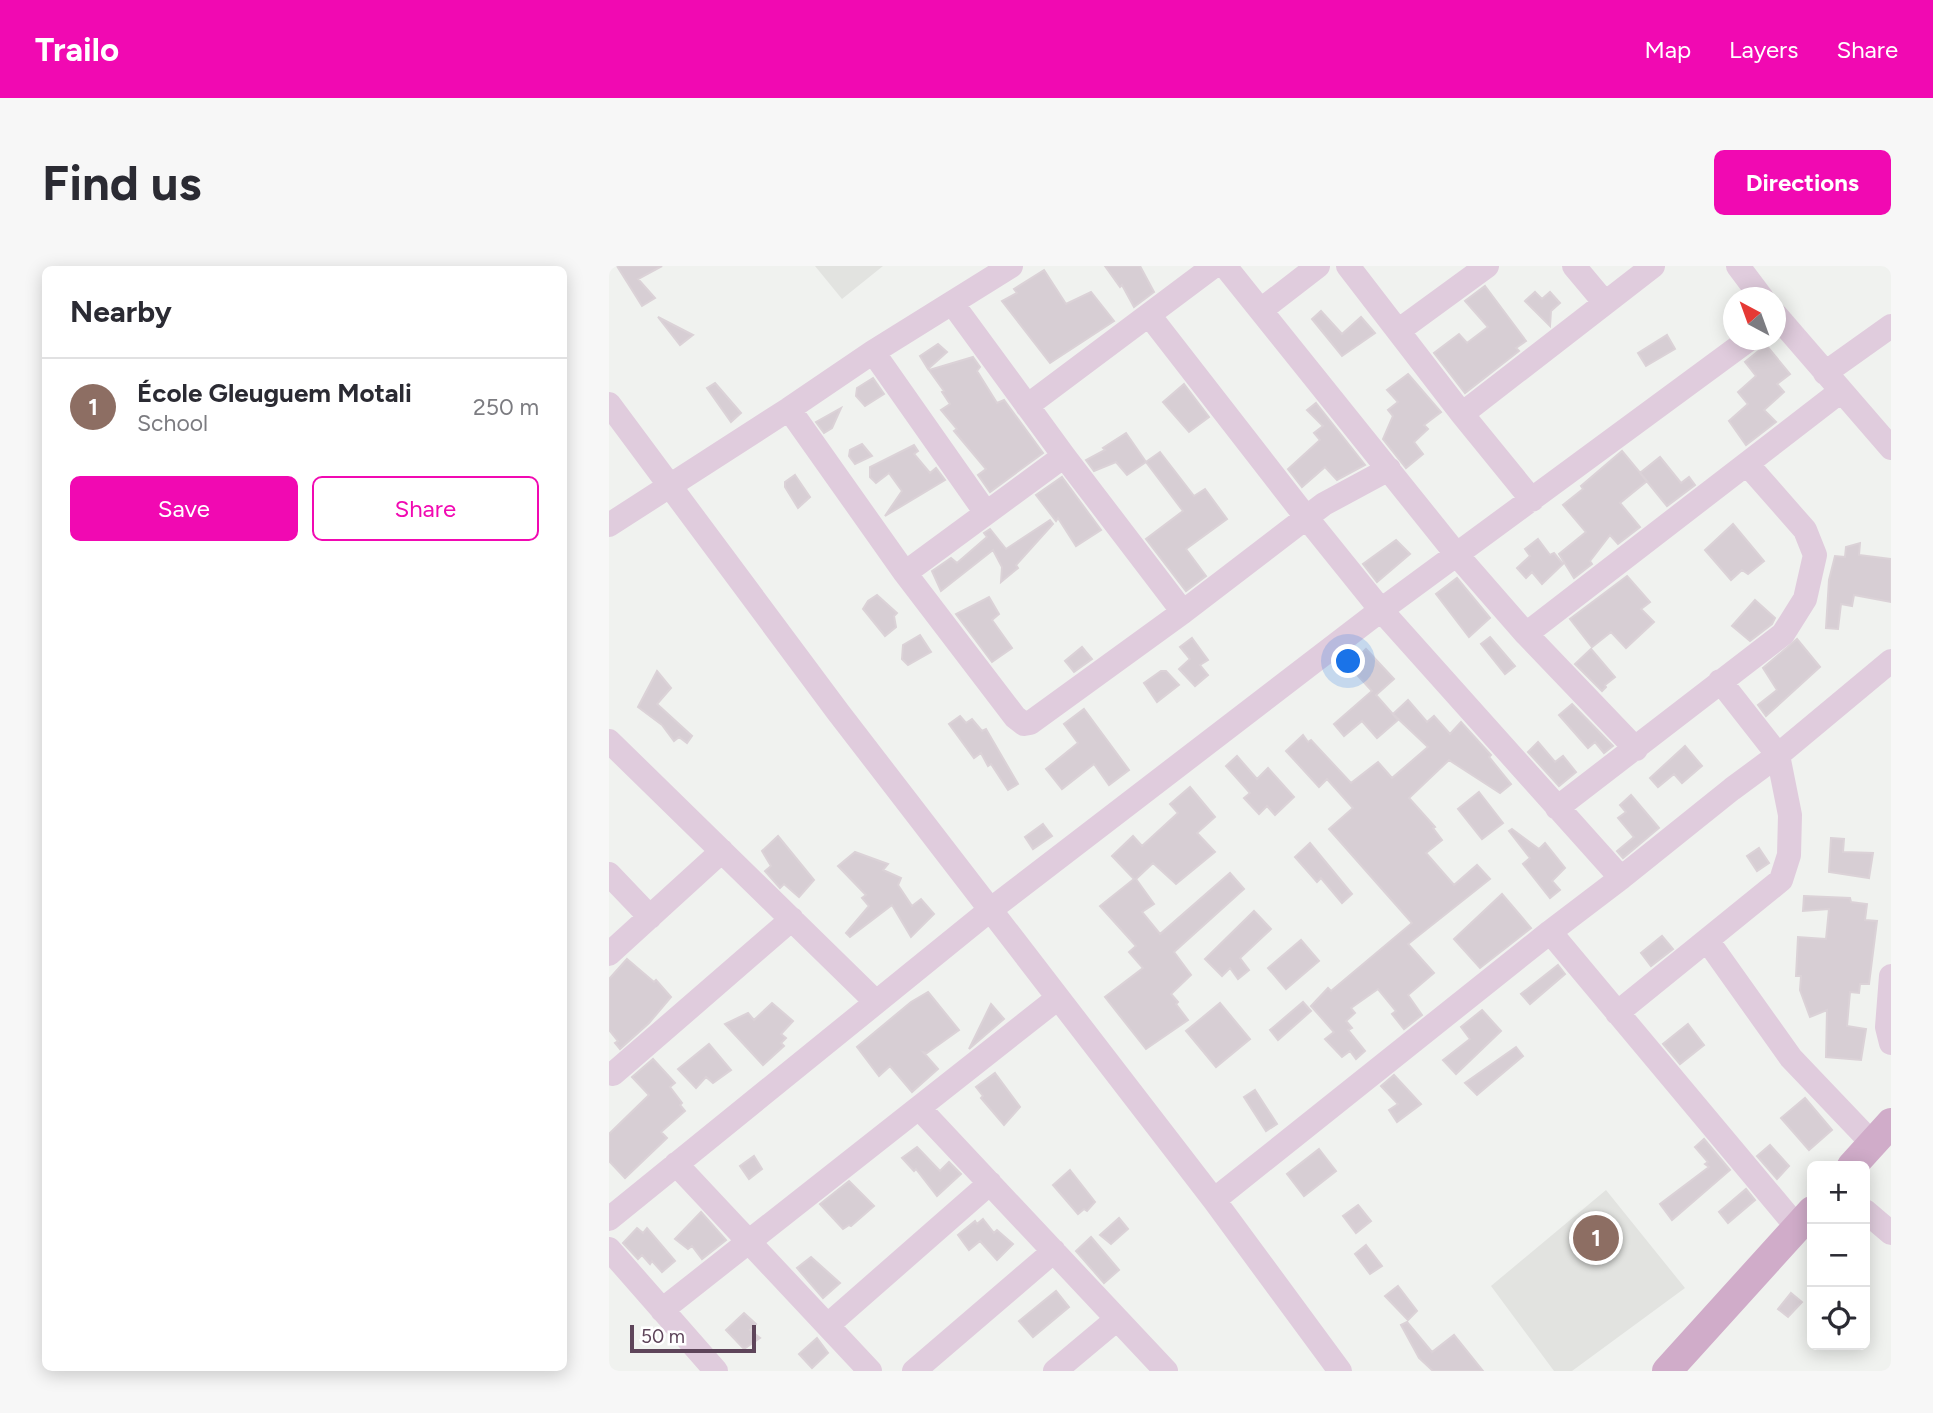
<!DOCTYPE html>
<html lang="en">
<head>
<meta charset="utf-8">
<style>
  :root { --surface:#fff; --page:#f7f7f7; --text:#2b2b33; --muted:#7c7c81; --line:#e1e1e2; --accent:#f109b2 }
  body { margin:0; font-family:Figtree,sans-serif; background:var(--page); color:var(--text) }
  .controls { position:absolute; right:21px; bottom:21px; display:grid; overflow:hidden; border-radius:10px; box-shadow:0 4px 18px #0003 }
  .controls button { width:63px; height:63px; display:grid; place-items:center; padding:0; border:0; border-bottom:2px solid var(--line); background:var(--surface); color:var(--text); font:35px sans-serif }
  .compass { position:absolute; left:1114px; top:21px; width:63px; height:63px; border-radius:50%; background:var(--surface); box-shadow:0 4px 18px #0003; rotate:319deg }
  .scale { position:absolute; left:21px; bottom:18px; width:126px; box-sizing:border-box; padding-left:7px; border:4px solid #5e455a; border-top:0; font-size:19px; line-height:24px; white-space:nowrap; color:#5e455a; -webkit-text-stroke:5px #fff; paint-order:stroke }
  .you { position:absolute; left:740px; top:396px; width:24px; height:24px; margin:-18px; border:5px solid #fff; border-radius:50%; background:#1a73e8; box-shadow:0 0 0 10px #1a73e833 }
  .badge { display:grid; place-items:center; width:46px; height:46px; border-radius:50%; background:var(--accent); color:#fff; font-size:23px; font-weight:700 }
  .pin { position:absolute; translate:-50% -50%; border:4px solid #fff; box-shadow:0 2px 7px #0006 }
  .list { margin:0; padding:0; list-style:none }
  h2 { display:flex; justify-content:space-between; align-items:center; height:91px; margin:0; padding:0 28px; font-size:30px }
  h2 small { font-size:23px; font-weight:400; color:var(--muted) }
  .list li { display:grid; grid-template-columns:46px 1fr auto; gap:21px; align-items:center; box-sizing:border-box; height:98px; padding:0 28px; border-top:2px solid var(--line) }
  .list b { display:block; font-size:26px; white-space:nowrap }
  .list p { margin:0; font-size:23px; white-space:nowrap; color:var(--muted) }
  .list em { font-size:23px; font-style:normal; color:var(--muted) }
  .actions { display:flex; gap:14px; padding:21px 28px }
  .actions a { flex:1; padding:16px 0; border:2px solid var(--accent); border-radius:10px; text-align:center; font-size:24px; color:var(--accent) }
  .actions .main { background:var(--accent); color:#fff }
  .icon { flex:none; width:38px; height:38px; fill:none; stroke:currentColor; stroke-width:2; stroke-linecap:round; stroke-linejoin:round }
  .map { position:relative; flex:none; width:1282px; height:1105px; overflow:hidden; border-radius:10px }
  header { display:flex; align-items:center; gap:42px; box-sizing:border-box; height:98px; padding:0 35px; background:var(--accent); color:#fff }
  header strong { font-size:33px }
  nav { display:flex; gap:38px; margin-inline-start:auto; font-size:24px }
  .intro { display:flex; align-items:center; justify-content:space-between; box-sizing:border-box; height:168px; padding:0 42px }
  h1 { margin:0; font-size:49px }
  .button { padding:18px 32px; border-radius:10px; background:var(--accent); color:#fff; font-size:24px; font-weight:700 }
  main { display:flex; gap:42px; padding:0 42px }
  aside { flex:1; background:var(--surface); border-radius:10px; box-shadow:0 4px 18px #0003 }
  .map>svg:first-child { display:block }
</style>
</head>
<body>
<header>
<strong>Trailo</strong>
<nav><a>Map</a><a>Layers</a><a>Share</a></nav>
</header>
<div class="intro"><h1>Find us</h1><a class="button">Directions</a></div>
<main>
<aside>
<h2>Nearby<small></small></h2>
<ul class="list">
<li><span class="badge" style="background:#8d6e63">1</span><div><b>École Gleuguem Motali</b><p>School</p></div><em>250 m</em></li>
</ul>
<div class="actions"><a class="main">Save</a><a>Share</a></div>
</aside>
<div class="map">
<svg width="1282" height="1105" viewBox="0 0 1282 1105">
  <rect width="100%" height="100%" fill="#f0f2ef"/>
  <path fill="#e2e3e0" d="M206,0h68l-41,33z
    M997,924l79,98 -113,83h-18l-63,-85z"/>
  <path fill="#d7ced4" stroke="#dbd2d7" stroke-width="2" d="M8,0h45l-24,13 17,19 -13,8z
    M496,0h35l14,26 -20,15 -12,-22 -2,2z
    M435,4l22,34 25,-12 23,29 -64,42 -48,-62 15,-8 -3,-4z
    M876,20l41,55 -10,7 3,3 -54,42 -31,-40 25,-19 8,9 21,-16 -23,-26z
    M926,26l7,7 8,-7 10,11 -9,8 -1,15 -25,-25z
    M712,45l21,23 19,-17 14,16 -33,23 -30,-37z
    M49,51l35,18 -13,10z
    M1058,69l8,14 -29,17 -8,-13z
    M329,78l9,8 -19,17 -8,-13z
    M1157,79l24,29 -13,10 7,8 -20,18 12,12 -30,23 -17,-24 19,-17 -10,-12 18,-16 -11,-14z
    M364,91l7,10 -3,4 20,32 7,-3 39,53 -53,39 -12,-17 8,-6 -32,-38 3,-2 -16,-19 9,-6 -8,-12 2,-1 -15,-21z
    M799,108l33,38 -17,13 4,4 -14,13 9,12 -17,14 -23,-29 10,-23 -5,-6 10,-8 -11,-12z
    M264,112l11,16 -19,12 -9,-10 1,-8z
    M106,117l26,30 -10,9 -24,-34z
    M575,118l25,33 -20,15 -26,-30z
    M707,137l49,62 -28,15 -12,-13 -23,20 -14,-18 32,-29 -6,-7 9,-7 -16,-16z
    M232,142l-9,20 -8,5 -8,-11z
    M517,167l20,29 -19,13 -11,-13 -22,9 -8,-11 19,-10 -2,-2z
    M253,178l10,12 -17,8 -6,-8 1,-6z
    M305,179l4,6 -4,3 16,19 6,-5 9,12 -60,36 17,-25 -13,-18 -13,10 -6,-6v-10z
    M1013,185l25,30 -27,22 20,24 -22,17 -8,-9 -20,26 2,3 -18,14 -15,-24 27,-22 -23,-27 20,-16 -2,-3z
    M551,186l34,44 11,-7 22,30 -41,30 20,27 -20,15 -40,-52 37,-28 -37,-49z
    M1051,191l21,26 8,-6 6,8 -28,21 -27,-33z
    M186,209l15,22 -12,11 -13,-21v-5z
    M453,211l39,53 -25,16 -18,-28 -2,3 -20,-26z
    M441,254l3,4 -37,41 2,3 -17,14 1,-15 -9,-17 -52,41 -9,-20 19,-13 6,5 30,-26 -3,-4 6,-4 16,20z
    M1124,258l31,37 -16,13 -6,-4 -11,10 -26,-30z
    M929,273l12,16 4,-2 9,11 -21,20 -10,-12 -6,6 -9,-10 13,-12 -5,-7z
    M787,274l14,14 -33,28 -14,-18z
    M1251,277l-1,12 32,4v43l-37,-7 -2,11 -11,-2 -3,25 -12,-1 3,-48 6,-24 10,1 1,-10z
    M1018,310l23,26 -9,7 13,13 -28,26 -15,-16 -19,15 -22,-28z
    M848,312l33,40 -21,19 -33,-43z
    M268,329l20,18 -3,3 2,11 -11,9 -22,-27 5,-8z
    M380,331l10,17 -7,6 20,28 -20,14 -36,-48z
    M1146,334l20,18 -3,6 -22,17 -18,-15z
    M311,369l11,17 -23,13 -6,-6 1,-14z
    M881,371l25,29 -10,8 -24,-30z
    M583,372l16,22 -8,5 8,10 -13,11 -16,-17 11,-10 -10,-12z
    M1188,373l23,28 -54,49 -8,-11 19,-15 -14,-22z
    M473,381l10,12 -18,13 -9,-11z
    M757,383l28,30 -18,16 22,25 -21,18 -15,-17 -18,15 -10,-12 38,-33 -23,-25z
    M982,383l24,28 -10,8 1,2 -4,4 -27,-27z
    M48,405l14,17 -14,16 35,32 -5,7 -8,-6 -5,4 -12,-16 -24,-18z
    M552,405h5l13,14 -22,17 -13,-19z
    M799,434l19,22 7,-6 16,18 11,-12 30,33 -2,2 22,27 -11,9 -51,-33 -40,38 26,29 -2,1 9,12 -16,13 28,32 23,-20 13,14 -82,65 26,29 -26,22 14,20 -18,14 -12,-15 4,-3 -18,-22 -27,19 4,5 -9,8 6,7 -4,2 17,21 -9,8 -6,-8 -8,6 -17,-18 9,-7 -23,-26 17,-18 3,3 81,-68 -83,-94 24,-21 -26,-29 -8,8 -33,-36 17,-16 5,7 3,-2 40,43 27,-21 14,16 36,-31 -35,-33z
    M963,438l41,42 -9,7 -9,-11 -7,6 -29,-33z
    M475,443l45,61 -20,15 -15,-21 -32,25 -16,-20 32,-26 -14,-19z
    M351,450l6,7 6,-4 10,12 4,-2 32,55 -10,6 -17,-26 -3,2 -7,-13 -7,5 -25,-34z
    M929,476l17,20 8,-6 13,16 -17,14 -31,-34z
    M1076,480l17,20 -20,17 -8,-9 -16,13 -8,-9z
    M628,490l20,23 11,-11 26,29 -19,18 -8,-9 -8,8 -15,-16 6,-5 -24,-27z
    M581,521l25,30 -18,16 18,19 -39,32 -23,-21 -17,16 18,25 -12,8 18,22 70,-61 14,16 -70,63 17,23 -20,19 7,8 -2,2 12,16 -42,29 -41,-52 38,-29 -14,-16 7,-6 -36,-40 34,-27 -22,-23 21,-20 9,10 36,-33 -8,-9z
    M870,526l24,31 -21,16 -24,-30z
    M1022,529l28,33 -36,30 -6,-7 17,-14 -16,-19 8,-6 -6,-7z
    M434,558l9,12 -19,13 -8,-12z
    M903,563l27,20 6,-6 20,25 -13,13 8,9 -10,8 -27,-34 7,-6 -21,-27z
    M169,570l36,44 -15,17 -15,-13 -4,4 -15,-17 6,-5 -9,-15z
    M1222,572l13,1 -1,13 30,1 -4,25 -40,-6z
    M701,577l42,51 -10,9 -21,-25 -4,4 -22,-25z
    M1150,582l10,15 -12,8 -10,-15z
    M246,586l33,12 -5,6 18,8 -3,7 14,21 9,-7 13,15 -23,23 -19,-32 -42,32 -4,-4 23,-27 -7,-8 4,-3 -28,-29z
    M893,628l29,34 -51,40 -26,-29z
    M1195,630l46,2 1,4 16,2 -2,16 12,1 -8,63h-9l-1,9 -9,-1 -3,34 19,3 -5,31 -35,-3 1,-47 -17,7 -10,-27 1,-14h-5l2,-39 28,2 3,-30 -26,2z
    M645,645l17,18 -31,29 9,12 -11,9 -8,-11 -8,8 -17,-17z
    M1053,670l11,13 -22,17 -10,-13z
    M692,674l18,21 -33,28 -18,-21z
    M18,693l27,23 2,-2 15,17 -22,26 -29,26 -5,-6 3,-2 -9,-11v-51z
    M949,699l7,9 -35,30 -9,-10z
    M319,726l31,38 -32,23 -4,-1 15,17 -26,23 -22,-26 -11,10 -22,-29 54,-45z
    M694,736l8,9 -33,29 -8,-10z
    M163,737l21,18 -12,13 5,4 -5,5 3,3 -21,19 -38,-41 23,-11 6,7z
    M611,737l30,36 -34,28 -30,-36z
    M382,738l13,15 -35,30z
    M873,744l19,21 -45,43 -13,-14 27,-21 -9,-12z
    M1079,758l16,21 -24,19 -17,-20z
    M100,778l22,26 -18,13 -7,-6 -10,11 -18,-19z
    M907,781l7,9 -46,39 -12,-12z
    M44,793l22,24 -5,4 12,16 -2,2 5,6 -24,21 6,6 -42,40 -16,-17v-27l40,-39 -17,-18z
    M386,807l25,34 -16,18 -23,-27 2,-2 -7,-9z
    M785,809l27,29 -24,18 -8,-12 9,-6 -17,-18z
    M646,824l22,34 -11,7 -22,-34z
    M1196,832l27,32 -23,20 -28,-32z
    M1095,873l26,31 -58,50 -12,-16 49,-37 -4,-3 3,-2 -13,-15z
    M1161,879l19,21 -12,13 -20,-23z
    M308,881l23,24 9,-9 12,12 -24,22 -21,-27 -2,2 -12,-13z
    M710,883l17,22 -32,25 -17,-22z
    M145,890l8,13 -13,10 -9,-13z
    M461,904l25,32 -8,9 -3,-2 -6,5 -25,-29z
    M240,915l25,25 -23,20 -2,-1 -6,4 -23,-25z
    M1137,923l9,11 -27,23 -9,-11z
    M749,939l13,16 -15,12 -13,-17z
    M92,946l25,28 -24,19 -10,-13 -4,3 -13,-10z
    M510,952l9,11 -17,15 -11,-9z
    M374,953l11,14 3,-3 16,14 -16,16 -17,-19 -11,9 -11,-15 17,-14 2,3z
    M28,962l6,5 4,-5 28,33 -13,11 -10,-11 -2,3 -8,-9 -4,4 -15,-16z
    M482,971l28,33 -15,13 -28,-32z
    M757,979l16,21 -12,8 -15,-20z
    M202,991l29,26 -17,15 -26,-30z
    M789,1020l19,25 -9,9 -23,-24z
    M447,1025l13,16 -36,30 -14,-16z
    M1182,1027l11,9 -14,15 -10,-8z
    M135,1047l12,11 -6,6 10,8 -16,11 -18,-19z
    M798,1056l25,30 22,-17 29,36h-50l-14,-13 -18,-33z
    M208,1072l11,15 -16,15 -13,-14z"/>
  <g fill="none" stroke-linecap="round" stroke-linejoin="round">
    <path stroke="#e0ccdd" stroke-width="24" d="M616,0l232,289 69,79 315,-243
      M739,0l114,148 191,-148
      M965,0l31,37
      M1129,0l24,32
      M343,37l112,153 119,156
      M652,44l57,-44
      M540,49l157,202 75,93 240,268
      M1167,49l115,133
      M789,65l89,-65
      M264,86l113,161
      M1216,107l66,-47
      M0,138l229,308 376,488 126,171
      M418,140l187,-140
      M180,143l116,164 110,144 9,7 6,-1 153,-111 141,-108 65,-35
      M853,148l70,86
      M0,259l180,-116 84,-57 138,-86
      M296,307l159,-117
      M917,368l110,115
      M0,475l267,261
      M948,542l226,-174 22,-35 10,-44 -10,-25 -58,-66
      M0,608l41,43
      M941,666l247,295
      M1098,674l84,118 82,86
      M0,688l113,-103
      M1282,710l-4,51 4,16
      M1008,747l164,-133 8,-25 1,-40 -12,-60 -58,-74
      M4,808l179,-155
      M310,842l247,263
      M67,898l194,207
      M605,934l336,-268 71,-54 111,-89 46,-34 113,-94
      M1256,945l26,22
      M0,953l381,-309 391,-300 367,-270
      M0,983l107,122
      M53,1044l396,-312
      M219,1059l162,-142
      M305,1105l140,-120
      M446,1105l62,-52"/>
    <path stroke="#d0acc9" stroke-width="30" d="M1243,900l39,-43
      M1058,1105l145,-160"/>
  </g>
</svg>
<div class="controls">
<button>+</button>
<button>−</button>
<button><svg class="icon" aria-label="locate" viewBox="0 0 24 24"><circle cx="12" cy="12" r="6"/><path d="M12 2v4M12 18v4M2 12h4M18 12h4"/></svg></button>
</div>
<svg class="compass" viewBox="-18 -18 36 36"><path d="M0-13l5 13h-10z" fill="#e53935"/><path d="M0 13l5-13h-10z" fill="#7c7c81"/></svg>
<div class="scale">50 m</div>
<div class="you"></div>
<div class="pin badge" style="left:987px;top:972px;background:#8d6e63">1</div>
</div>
</main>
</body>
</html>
